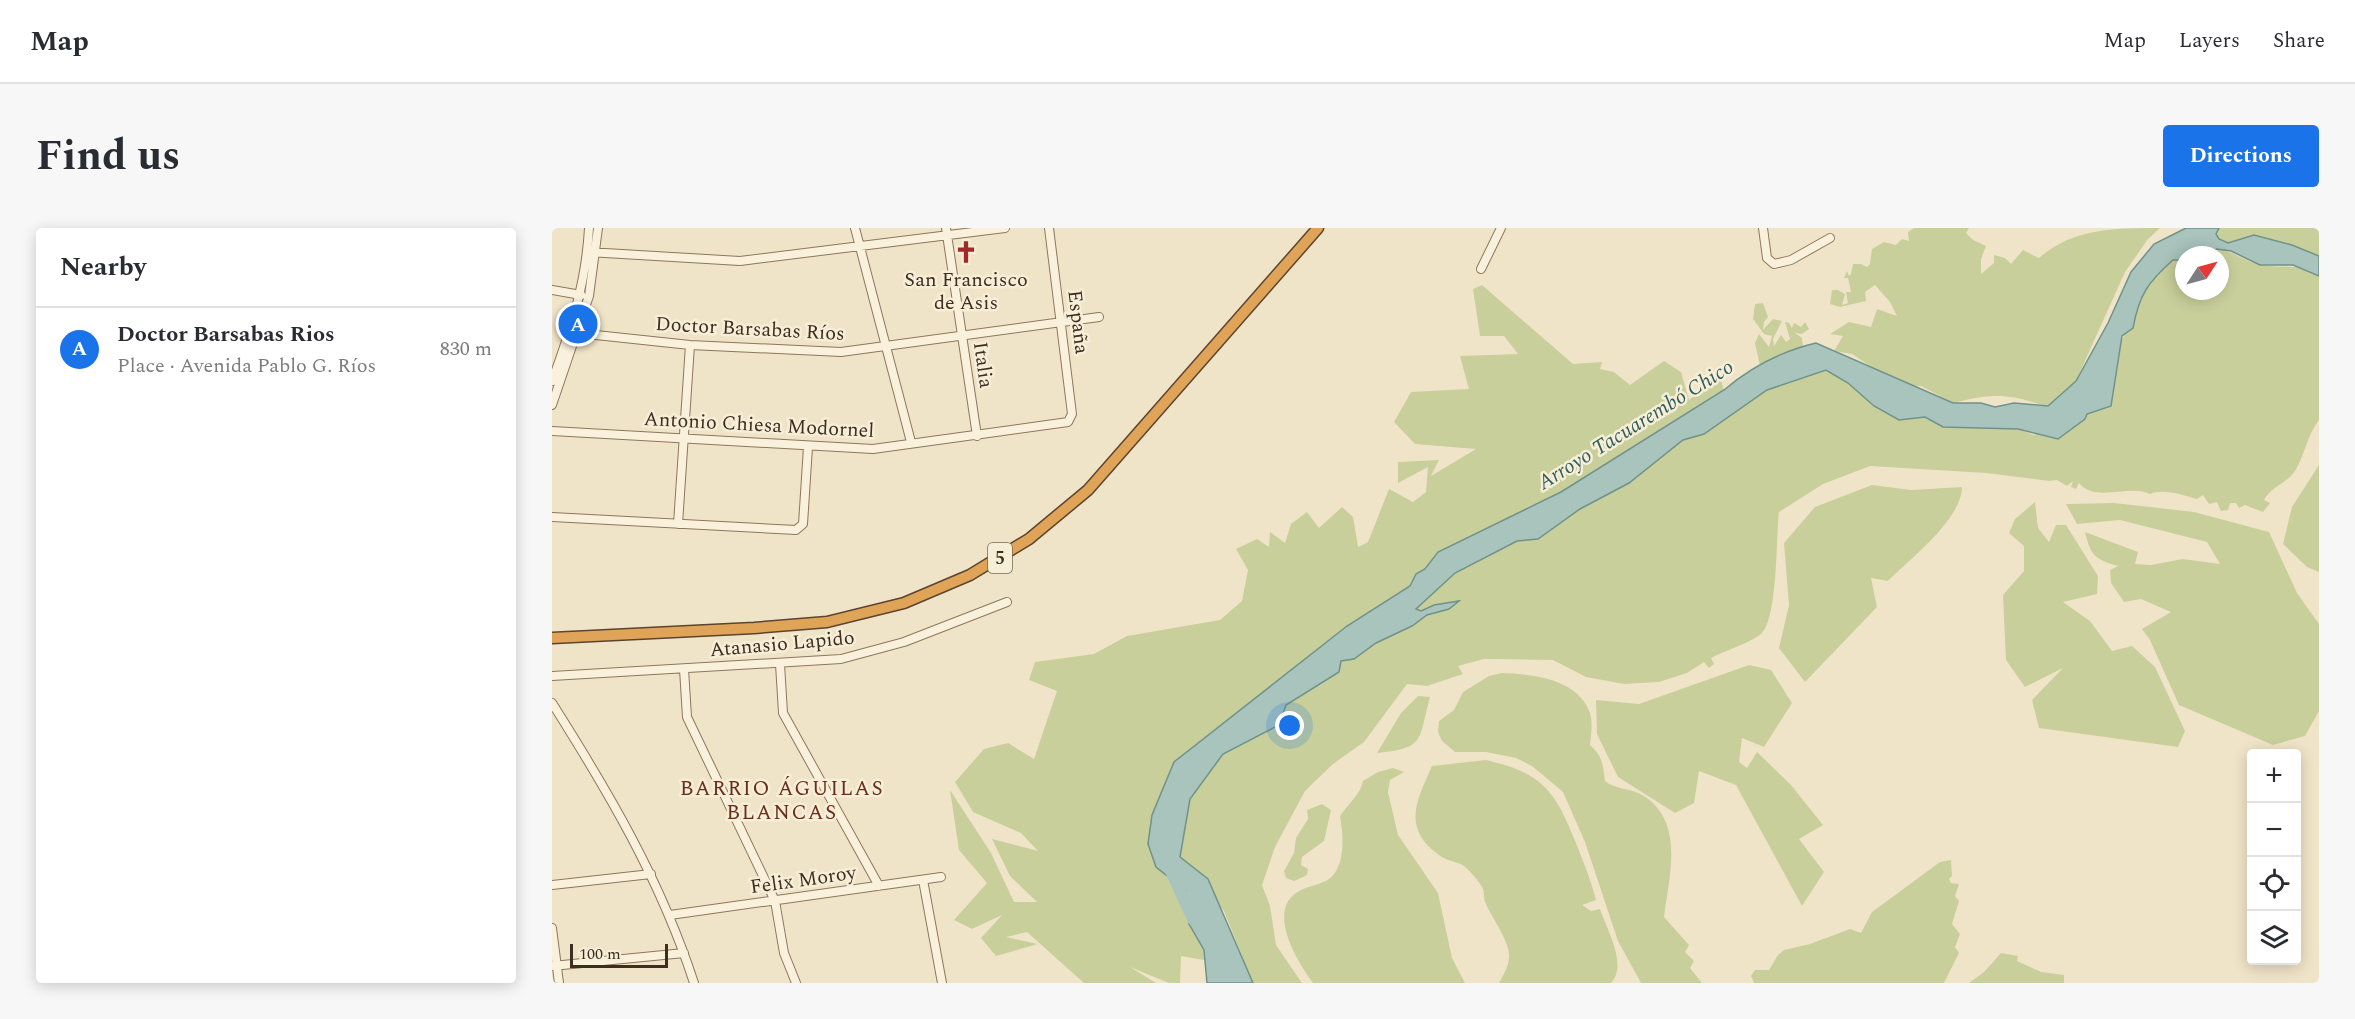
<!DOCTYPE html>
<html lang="en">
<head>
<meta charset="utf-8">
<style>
  :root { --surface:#fff; --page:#f7f7f7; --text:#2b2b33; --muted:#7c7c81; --line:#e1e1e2; --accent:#1a73e8 }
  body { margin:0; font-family:Spectral,serif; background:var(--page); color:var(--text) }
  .controls { position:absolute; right:18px; bottom:18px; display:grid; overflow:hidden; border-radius:6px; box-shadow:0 3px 15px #0003 }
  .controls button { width:54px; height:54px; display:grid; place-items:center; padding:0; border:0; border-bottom:2px solid var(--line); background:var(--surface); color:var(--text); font:30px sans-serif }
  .compass { position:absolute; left:1623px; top:18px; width:54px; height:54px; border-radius:50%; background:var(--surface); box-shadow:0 3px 15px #0003; rotate:54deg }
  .scale { position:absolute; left:18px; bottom:15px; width:98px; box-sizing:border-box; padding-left:6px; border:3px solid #3d2e20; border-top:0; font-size:16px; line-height:21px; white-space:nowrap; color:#3d2e20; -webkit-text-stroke:4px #f7eed8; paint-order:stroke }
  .you { position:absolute; left:738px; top:498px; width:21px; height:21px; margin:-15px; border:4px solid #fff; border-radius:50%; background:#1a73e8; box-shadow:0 0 0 9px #1a73e833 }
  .badge { display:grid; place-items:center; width:39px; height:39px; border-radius:50%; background:var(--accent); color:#fff; font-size:20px; font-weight:700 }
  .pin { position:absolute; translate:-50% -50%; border:3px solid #fff; box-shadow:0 2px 6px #0006 }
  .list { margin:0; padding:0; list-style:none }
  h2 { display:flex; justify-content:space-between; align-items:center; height:78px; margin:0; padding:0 24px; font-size:26px }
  h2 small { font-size:20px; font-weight:400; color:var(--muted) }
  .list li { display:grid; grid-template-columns:39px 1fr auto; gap:18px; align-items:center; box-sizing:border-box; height:84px; padding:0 24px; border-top:2px solid var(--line) }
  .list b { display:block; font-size:22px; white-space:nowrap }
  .list p { margin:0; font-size:20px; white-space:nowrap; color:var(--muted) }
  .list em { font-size:20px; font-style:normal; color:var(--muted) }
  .icon { flex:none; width:33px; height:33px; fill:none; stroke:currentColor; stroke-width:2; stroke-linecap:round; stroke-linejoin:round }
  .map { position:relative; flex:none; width:1767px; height:755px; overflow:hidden; border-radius:6px }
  header { display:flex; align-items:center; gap:36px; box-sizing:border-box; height:84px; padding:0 30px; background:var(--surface); border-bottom:2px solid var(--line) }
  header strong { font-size:28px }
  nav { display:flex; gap:33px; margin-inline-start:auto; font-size:21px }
  .intro { display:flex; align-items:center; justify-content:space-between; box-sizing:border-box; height:144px; padding:0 36px }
  h1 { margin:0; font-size:42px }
  .button { padding:15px 27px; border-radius:6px; background:var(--accent); color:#fff; font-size:21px; font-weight:700 }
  main { display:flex; gap:36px; padding:0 36px }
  aside { flex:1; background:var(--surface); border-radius:6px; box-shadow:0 3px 15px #0003 }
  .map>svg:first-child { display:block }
</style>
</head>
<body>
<header>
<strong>Map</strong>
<nav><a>Map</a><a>Layers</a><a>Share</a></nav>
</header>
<div class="intro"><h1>Find us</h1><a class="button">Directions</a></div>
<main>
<aside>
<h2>Nearby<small></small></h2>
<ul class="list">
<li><span class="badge">A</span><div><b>Doctor Barsabas Rios</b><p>Place · Avenida Pablo G. Ríos</p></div><em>830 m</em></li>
</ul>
</aside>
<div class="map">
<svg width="1767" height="755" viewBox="0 0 1767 755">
  <rect width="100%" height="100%" fill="#f0e4c8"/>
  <path fill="#c9cf9b" d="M1362,0h55l-3,5 7,7 13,6 -5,13v15l13,-11v-8l11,3 6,6 12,-14 16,8c34,-30 77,-30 121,-30l-12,11 -23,33 -49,109 -28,26c-41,-14 -54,-14 -95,-4l-32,-17h-11l-31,-14 -27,-18 -18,-3 9,-15 -13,-2 19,-12 22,5 6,-18 20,7 -7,-14 -15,-17 -10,7 1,9 -26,6 -10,-3 2,-14h6l7,4 -3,11 6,-2 -2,-11h5l-3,-14h-4l3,-7 2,5 2,-2 2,-10h8l6,3 3,-3 2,-15 12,-7 12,3 6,-6 7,2 -1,-9z
    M1667,0h100v28l-27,-11 -38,-10 -26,8 -9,-4 -3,-5z
    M1665,21c16,2 26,11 41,15 22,6 38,-3 61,12v144c-12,15 -14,35 -24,51 -8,12 -24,16 -31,29l6,3 -7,9 -18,-7 -6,3 -3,-5h-6l-2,7 -7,1 -4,-9 -8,2 -6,-9 -6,4c-14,-4 -34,-11 -47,-5 -21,-10 -55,9 -71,-11l-3,6 -5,-2 2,-6 -6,5 -10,-6 -8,1 -63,-8 -116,-7 -47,18 -44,28c-3,24 -1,108 -18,122 -11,9 -37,17 -50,24l3,6 -5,4 -5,-6 -17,11 -28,9 -35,2 -38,-7 -33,-17 -69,-1 -26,7 5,8 -36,12 -20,-2 -43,58 -31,22 -28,27 -30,56 -13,38 8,21 6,39 26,38h-49l-29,-72 -44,-54 10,-58 33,-45 56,-29 7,-20 53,-33 2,-11 13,-2 22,-16 36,-17 15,-11 22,-6 8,-6 -23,2 -13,6 -6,-2 40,-36 62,-32 21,-2 42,-30 49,-26 54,-43 21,-6 63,-44 59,-20 22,13 26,23 25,14 26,-4 18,11 75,2 16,6 53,-21 63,-133 23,-21h11v31h36v-36h-15z
    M930,57l91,79 29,-2 -2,7 14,3 16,13 34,-24 17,11 8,28 31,-23 4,13 -163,102 -123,60 -13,17 -9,5 -6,12 -63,40 -173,136 -18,105 30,24 3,33 15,26v10l-23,-4 -1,27h-11l-39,-16 26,16h-72l-57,-51 -21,5 32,7 -42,12 -15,-18 21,-23 -30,14 -18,-9 33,-37 -28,-33 -9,-60 41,63 23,49h23l-27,-26 -18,-37 46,12 -17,-18 -48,-21 -18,-30 29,-33 24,-6 26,16 23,-68 -28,-11 6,-18 59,-8 33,-18 93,-16 22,-19 6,-31 -12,-21 21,-10 12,8 1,-15 15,11 6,-19 16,-12 12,16 23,-21 11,10 5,30 10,-5 21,-53 24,13 13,-10 2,-25 -30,16v-21l41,-2 -8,16 45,-27 -61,-5 -21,-22 17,-30 58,-3 -9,-33 58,-2 -14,-18h-24l-7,-47z
    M1211,75l5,14 -4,5 -1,8 10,-11 9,2 -9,18 1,7 7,-11 5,7 4,-3 -5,-17 4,1 3,5 2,-5 7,4 4,-5 4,7 -7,5 -7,-1 7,5 1,8 -43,20 -5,-23 4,-9 10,13 3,-11 -8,-2 -11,-15 2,-15z
    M1767,237v107l-12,-5 -24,-23 9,-37z
    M1320,257l39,5 51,-3c0,32 -52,72 -74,94l-17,-3 6,29 -72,75 -26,-34 10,-43 -5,-62 31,-36z
    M1483,274l3,26 11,14 7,-17h10l32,51 -1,18 -34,8 27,19 22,30 20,-5 23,21 30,64 -7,16 -139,-19 -7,-28 31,-32 -38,19 -19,-27 -3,-65 21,-24v-25l-15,-13 6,-14z
    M1562,275l80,9 75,20 28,61 22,31v87l-14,25 -32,9 -94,-40 -29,-65 -8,-11 29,-17 -30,-13 -17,3 -13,-19 -1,-13 8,-4c-24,-7 -27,-10 -33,-34l53,20 -3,12 16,1 32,-6 37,5 -13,-22 -87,-22 -43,4 -11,-20z
    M1197,437l22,5 21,33 -28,44 -22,-9 -3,24 8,6 10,-16 34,33 32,40 -24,14 25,33 -22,34 -66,-121 -37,-14 -5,32 -19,10 -57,-36 -21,-43 -1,-34 43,4z
    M950,445c31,1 76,6 88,40 3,10 1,22 0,32 13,11 13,21 15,36 11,9 27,7 39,15 41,27 25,80 20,121l25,28 -4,7 9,9 -4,7 12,15h-61l-23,-42 -33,-99 -22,-50 -31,-26 -16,-8 -30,-6h-31l-13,-11 -4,-9 1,-11 15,-11 9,-18 26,-16z
    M866,468l12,1c-12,44 -4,51 -53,56l24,-40z
    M934,532c57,13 69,31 90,83 7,18 15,37 20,57l-14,5 9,6 9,-2c7,21 28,56 11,74h-112c4,-8 10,-17 10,-26 1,-15 -17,-39 -23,-53 -3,-5 -1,-12 -4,-17 -5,-8 -11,-15 -18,-21 -8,-5 -18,-5 -25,-11 -38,-27 -22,-55 -7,-89z
    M841,540l11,4 -14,8 -2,12 10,43 40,58 14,65 13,25h-152c-16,-22 -49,-75 -12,-93 12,-6 27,-5 35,-19 9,-15 7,-38 4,-55 8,-12 20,-21 23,-35l15,-9z
    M770,576l9,6 -7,31 -22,16 -1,8 7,4 -1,6 -13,6 -8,-3 -2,-7 10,-18 2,-15 12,-19 -1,-9z
    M1399,632l1,16 -3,3 2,4 8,1 -4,12 4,5 -7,23 8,10 -5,13 4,6 -15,30h-190l-3,-7 4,-6h14l9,-15 6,-5 26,-6 40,-15 11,4 11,-21 68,-50z
    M1449,725l17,3 -1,5 24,11 23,3v8h-95l15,-11z"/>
  <path fill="#a9c4bc" stroke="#6f938a" stroke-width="1.5" d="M1634,0h33l-3,6 3,5 9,4 26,-8 38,10 27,11v20l-26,-11h-33l-29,-14 -14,-2 -12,6h-21v5h-11c-25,22 -34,35 -40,68l-11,8 -11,70 -24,8 -2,5 -27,20 -40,-10 -75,-2 -18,-10 -26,3 -25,-14 -26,-23 -22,-13 -59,20 -63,44 -21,6 -54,43 -49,26 -42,30 -21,2 -62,32 -39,36 5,2 13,-6 25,-4 -10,8 -22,6 -15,11 -36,17 -22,16 -13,2 -2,11 -53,33 -7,20 -56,29 -33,45 -10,58 28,22 45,104h-46l-3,-33 -15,-26 -3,-33 -30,-24 -8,-23 4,-29 22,-53 173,-136 63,-40 6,-12 9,-5 13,-17 123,-60 163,-102c26,-22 58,-39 92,-47l137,60h28l14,4 19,-4 34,3 28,-25 32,-58 23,-51 23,-28z"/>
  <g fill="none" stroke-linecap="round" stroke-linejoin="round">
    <path stroke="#a9c4bc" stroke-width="12" d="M618,641l23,50"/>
    <g stroke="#8d765c" stroke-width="10">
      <path id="minor" d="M303,0l56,214
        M394,0l31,208
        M1211,0l4,30 7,6 17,-4 39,-22
        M36,24l152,9 265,-33
        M929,41l20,-41
        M0,62l29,5
        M25,105l113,12 151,7 258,-35
        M0,153c19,-51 34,-98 37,-153
        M0,177l37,-109 9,-68
        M0,203l321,18 195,-27 4,-8 -23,-186
        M0,289l244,13 7,-6 5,-77
        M126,296l12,-179
        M228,436l3,49 96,173
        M132,441l3,48 88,184 9,52 12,30
        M0,448l289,-17 63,-17 103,-40
        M0,475c57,90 109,178 142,280
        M371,652l19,103
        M0,657l99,-11
        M118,687l271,-38
        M0,700l7,55
        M0,738l132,-13"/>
    </g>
    <g stroke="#5b4430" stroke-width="13">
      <path id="highway" d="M0,410l202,-10 73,-6 77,-19 66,-28 59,-36 59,-49 230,-262"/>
    </g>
    <use href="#minor" stroke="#faf1dc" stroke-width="8"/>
    <use href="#highway" stroke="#e0a458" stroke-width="10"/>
  </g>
  <defs>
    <g id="church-bare" transform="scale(1.8)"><path d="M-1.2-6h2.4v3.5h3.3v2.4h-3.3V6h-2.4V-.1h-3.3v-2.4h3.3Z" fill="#9e2a2b" stroke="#f7eed8" stroke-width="2.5" paint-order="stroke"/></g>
  </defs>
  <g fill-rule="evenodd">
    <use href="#church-bare" x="414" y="24"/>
  </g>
  <g text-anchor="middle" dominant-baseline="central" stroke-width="5" stroke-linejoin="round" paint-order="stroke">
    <rect fill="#f7eed8" stroke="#756857" stroke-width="1.5" x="436" y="315" width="24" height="30" rx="4.5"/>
    <g font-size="18" font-weight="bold" fill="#3d2e20">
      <text x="448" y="330">5</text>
    </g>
    <g font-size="20" fill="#3d2e20" stroke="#f7eed8">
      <text x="414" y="52">San Francisco<tspan x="414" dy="23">de Asis</tspan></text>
    </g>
    <g font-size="20" fill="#3d2e20" stroke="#f7eed8">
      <text transform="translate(526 94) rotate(83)">España</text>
      <text transform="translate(198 101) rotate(3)">Doctor Barsabas Ríos</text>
      <text transform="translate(431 137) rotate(82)">Italia</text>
      <text transform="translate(207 197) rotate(3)">Antonio Chiesa Modornel</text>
      <text transform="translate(230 416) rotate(-5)">Atanasio Lapido</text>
      <text transform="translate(251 652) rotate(-8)">Felix Moroy</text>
    </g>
    <g font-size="21" font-style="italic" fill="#2f5d5a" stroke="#f7eed8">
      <text transform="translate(1084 197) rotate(-32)">Arroyo Tacuarembó Chico</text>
    </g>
    <g font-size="21" letter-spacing="1.5" fill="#6b2e1e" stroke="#f7eed8">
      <text x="230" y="561">BARRIO ÁGUILAS<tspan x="230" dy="24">BLANCAS</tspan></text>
    </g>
  </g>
</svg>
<div class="controls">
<button>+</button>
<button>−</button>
<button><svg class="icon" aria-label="locate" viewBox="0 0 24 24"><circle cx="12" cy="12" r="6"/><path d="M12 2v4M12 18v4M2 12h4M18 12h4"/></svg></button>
<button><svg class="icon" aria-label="layers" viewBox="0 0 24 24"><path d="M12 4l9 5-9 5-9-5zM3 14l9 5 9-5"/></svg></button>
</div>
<svg class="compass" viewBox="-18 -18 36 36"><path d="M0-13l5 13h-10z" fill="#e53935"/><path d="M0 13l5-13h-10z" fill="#7c7c81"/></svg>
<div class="scale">100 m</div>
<div class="you"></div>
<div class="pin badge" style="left:26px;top:96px">A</div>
</div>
</main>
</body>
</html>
